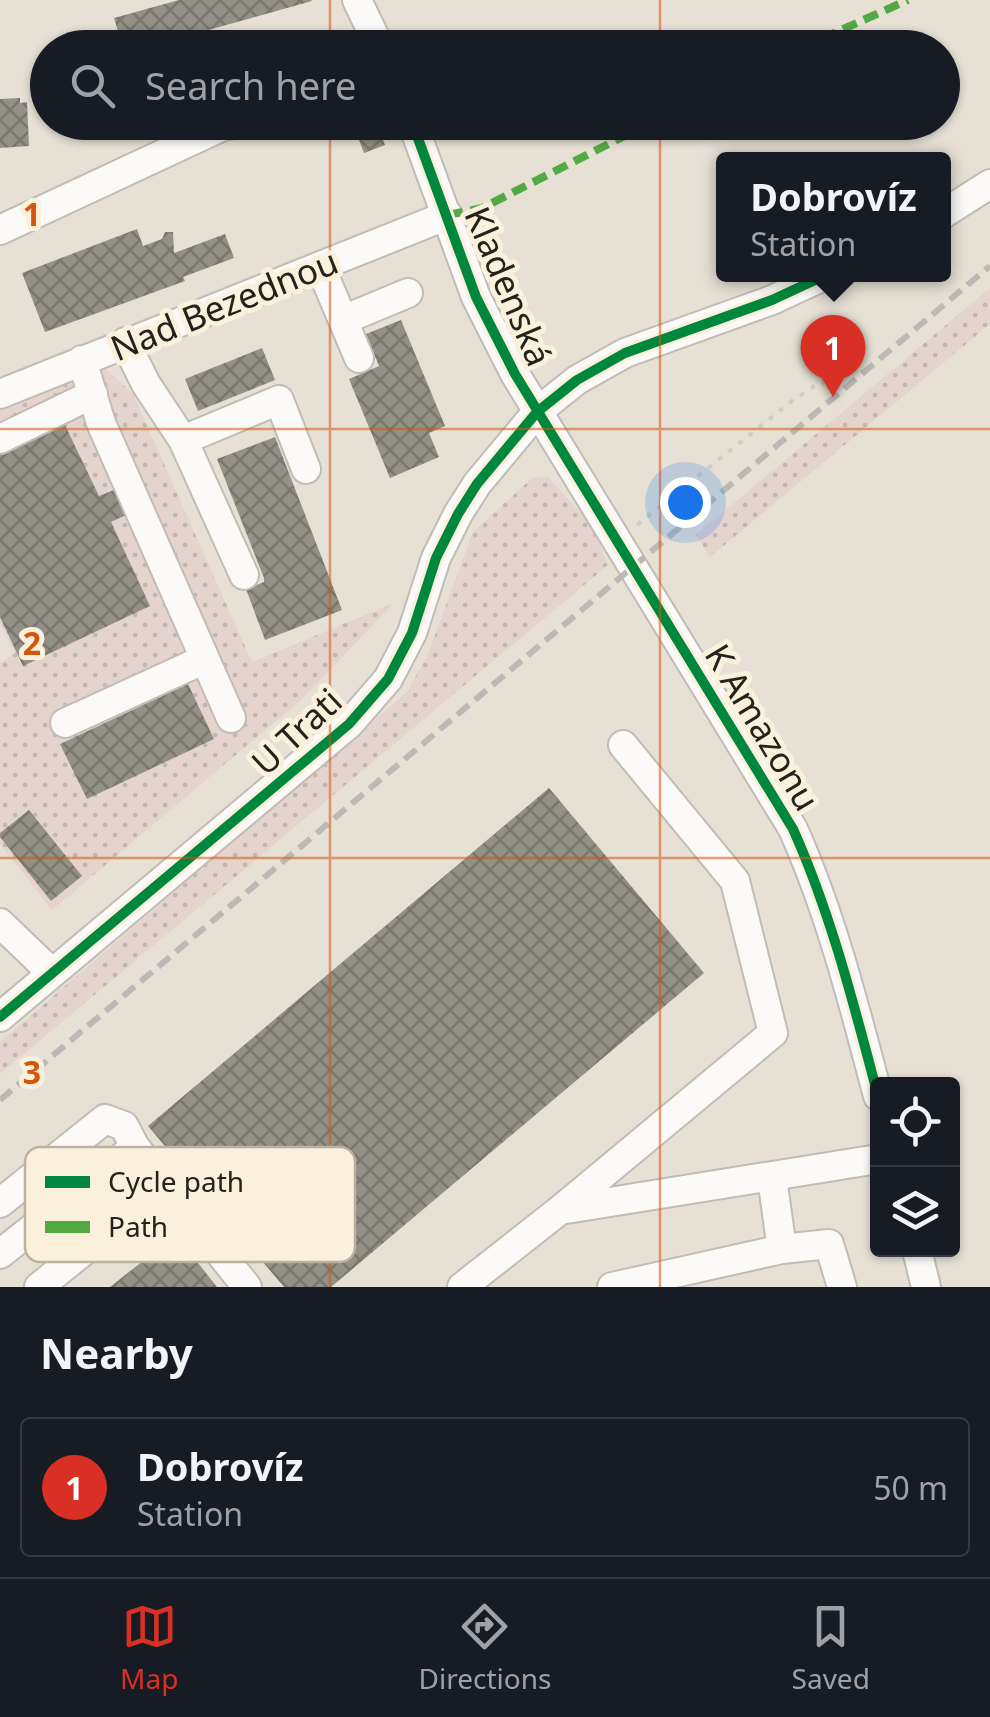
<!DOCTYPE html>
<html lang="en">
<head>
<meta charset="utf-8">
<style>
  :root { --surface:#171b24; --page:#242831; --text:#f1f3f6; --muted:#9ea1a6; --line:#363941; --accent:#d93025 }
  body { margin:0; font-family:"Noto Sans",sans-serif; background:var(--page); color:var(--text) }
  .controls { position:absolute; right:30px; bottom:30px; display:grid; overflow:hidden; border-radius:10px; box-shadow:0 2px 8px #0004 }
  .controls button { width:90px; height:90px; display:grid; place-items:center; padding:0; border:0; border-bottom:2px solid var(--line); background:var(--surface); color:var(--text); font:50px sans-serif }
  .you { position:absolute; left:685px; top:502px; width:35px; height:35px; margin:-25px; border:8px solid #fff; border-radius:50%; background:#1a73e8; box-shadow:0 0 0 15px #1a73e833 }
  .badge { display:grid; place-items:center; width:65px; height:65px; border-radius:50%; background:var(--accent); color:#fff; font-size:32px; font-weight:700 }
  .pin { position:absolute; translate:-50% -82px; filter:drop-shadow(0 2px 5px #0008) }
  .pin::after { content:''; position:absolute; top:52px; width:35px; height:30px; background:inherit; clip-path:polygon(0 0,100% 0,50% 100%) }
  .popup { position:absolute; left:716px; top:152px; width:235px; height:130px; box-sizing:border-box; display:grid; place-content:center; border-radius:10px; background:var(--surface); filter:drop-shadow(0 2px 8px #0005); font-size:32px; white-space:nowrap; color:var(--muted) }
  .popup b { font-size:38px; color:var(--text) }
  .popup::after { content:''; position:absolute; left:50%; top:100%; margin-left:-20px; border:20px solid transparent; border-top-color:var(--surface) }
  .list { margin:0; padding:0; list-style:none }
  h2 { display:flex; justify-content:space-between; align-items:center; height:130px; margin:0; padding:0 40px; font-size:42px }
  h2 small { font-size:32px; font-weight:400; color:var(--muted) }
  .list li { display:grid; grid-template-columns:65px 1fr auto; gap:30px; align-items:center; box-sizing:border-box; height:140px; margin:0 20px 20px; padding:0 20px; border:2px solid var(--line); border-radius:10px }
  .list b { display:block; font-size:38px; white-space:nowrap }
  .list p { margin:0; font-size:32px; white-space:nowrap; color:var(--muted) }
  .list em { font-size:32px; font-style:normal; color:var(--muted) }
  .icon { flex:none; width:55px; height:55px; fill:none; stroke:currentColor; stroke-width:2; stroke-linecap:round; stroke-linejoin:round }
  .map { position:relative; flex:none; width:990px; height:1287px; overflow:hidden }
  .search { position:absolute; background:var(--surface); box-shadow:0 2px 8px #0004; left:30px; right:30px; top:30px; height:110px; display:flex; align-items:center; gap:25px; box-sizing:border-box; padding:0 35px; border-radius:55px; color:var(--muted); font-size:38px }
  .sheet { height:290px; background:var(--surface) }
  nav { display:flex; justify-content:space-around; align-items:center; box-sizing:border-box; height:140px; border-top:2px solid var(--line); background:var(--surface); font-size:28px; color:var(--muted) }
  nav a { display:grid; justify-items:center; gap:5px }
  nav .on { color:var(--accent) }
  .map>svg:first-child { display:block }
</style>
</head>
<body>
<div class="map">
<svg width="990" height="1287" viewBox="0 0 990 1287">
  <defs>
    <pattern id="grass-dots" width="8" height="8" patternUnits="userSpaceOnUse" patternTransform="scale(2.5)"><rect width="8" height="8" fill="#e5d4ce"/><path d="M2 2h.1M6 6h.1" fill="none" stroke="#c4b6b0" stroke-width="1.8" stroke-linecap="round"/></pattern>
    <pattern id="building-cross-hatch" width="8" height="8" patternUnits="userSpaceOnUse" patternTransform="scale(2.5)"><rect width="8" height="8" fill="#939186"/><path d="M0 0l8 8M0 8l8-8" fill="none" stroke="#78766d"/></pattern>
  </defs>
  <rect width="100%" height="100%" fill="#e6e0d5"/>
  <path fill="url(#grass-dots)" d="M990,288v36l-280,233 -14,-22z
    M105,368l28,26 119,268 142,-59 -92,96 -250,211 -52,-66v-181l15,-10 -15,-29v-214z
    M548,477l28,31 7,-2 25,59 -608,509v-32l407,-350 21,-38 45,-122 59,-54z"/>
  <path fill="url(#building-cross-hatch)" d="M179,0h132l1,1 -168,47h-21l-9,-30z
    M20,98v5l7,-1 2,44 -29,2v-49z
    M377,124l8,21 -21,8 -8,-21z
    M137,229l6,17 19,-7 3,-7h8l1,21 51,-19 9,24 -51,19 2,4 -140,51 -23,-59z
    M401,320l44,106 -16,7 10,24 -49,21 -41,-99 30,-13 -13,-32z
    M262,348l13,32 -77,31 -13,-32z
    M65,425l34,71 15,-6 12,25 -15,7 39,84 -127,60 -23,-49v-162z
    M275,437l67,173 -77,30 -19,-51 18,-7v-4l-47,-119z
    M188,684l26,55 -127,60 -27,-55z
    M549,788l155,185 -373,314h-47l-136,-161z
    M29,810l53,66 -31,25 -51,-64v-4z
    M176,1235l41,52h-107z"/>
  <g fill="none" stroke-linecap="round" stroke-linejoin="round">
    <g stroke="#c1bdb4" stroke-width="32">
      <path id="minor" d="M357,0l23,48
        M412,122l64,175 39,77 278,455c38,85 61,176 85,267
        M943,214l47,-30
        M0,230l223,-104 21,-4
        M320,266l39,92
        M343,320l65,-27
        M125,342l21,42 37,56 61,135
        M82,360l19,63 130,295
        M0,394l448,-179
        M0,439l93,-45
        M183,440l96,-40 27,69
        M65,723l140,-64
        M0,923l52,50
        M0,1017l349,-293 39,-45 24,-46 24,-75 22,-44 19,-30 60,-72 40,-32 48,-27 147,-53 56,-26
        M135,1147l112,140
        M0,1203l105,-84 19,7 11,21 -135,107
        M560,1210l213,-177 -38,-152 -112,-136
        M782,1249l47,-5 13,43
        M917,1250l9,37
        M39,1287l126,-102
        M462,1287l98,-77 318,-51
        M612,1287l170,-38 -10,-71"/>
    </g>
    <path stroke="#cfcdcb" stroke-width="4" stroke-dasharray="5 8" stroke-linecap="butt" d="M637,525l155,-124 30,-20 7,9"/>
    <use href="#minor" stroke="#fbfaf9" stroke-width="28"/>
    <path stroke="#bbb9b6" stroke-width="6" stroke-dasharray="15 8" stroke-linecap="butt" d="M0,1100l990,-834"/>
    <path stroke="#53aa43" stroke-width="8" stroke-dasharray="15 8" stroke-linecap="butt" d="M801,48l107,-48
      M448,215l34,-7 170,-86"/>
    <g stroke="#faf0db" stroke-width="16">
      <path id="cycleway" d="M412,122l64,175 39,77 278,455c38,85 61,176 85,267
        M0,1017l349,-293 39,-45 24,-46 24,-75 22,-44 19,-30 60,-72 40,-32 48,-27 147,-53 56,-26"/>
    </g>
    <use href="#cycleway" stroke="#00873e" stroke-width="10"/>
  </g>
  <path fill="none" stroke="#d5540e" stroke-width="2.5" stroke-opacity="0.55" d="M330,0v48M660,0v48M330,122v1165M660,122v1165M0,429h990M0,858h990"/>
  <g text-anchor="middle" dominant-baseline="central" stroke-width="10" stroke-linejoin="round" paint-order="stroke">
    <g font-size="35" fill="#26221b" stroke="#faf0db">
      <text transform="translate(509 286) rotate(67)">Kladenská</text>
      <text transform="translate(224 304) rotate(-22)">Nad Bezednou</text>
      <text transform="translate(763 727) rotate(59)">K Amazonu</text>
      <text transform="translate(296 731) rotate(-43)">U Trati</text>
    </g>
  </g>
  <rect x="25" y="1147" width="330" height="115" rx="15" fill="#faf0db" stroke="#bab2a1" stroke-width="2.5"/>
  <rect x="45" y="1176" width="45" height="12" fill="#00873e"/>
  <rect x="45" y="1221" width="45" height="12" fill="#53aa43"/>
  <g font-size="28" fill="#26221b">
    <text x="108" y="1192">Cycle path</text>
    <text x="108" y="1237">Path</text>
  </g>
  <g font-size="32" text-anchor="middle" font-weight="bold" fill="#d5540e" stroke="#faf0db" stroke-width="10" stroke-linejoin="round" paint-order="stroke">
    <text x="32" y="226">1</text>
    <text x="32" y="655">2</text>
    <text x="32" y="1084">3</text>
  </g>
</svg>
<div class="controls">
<button><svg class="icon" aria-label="locate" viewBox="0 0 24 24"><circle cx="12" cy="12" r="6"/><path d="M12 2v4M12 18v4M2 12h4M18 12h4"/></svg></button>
<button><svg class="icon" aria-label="layers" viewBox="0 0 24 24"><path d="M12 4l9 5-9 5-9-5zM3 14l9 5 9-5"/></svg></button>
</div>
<div class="you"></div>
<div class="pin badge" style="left:833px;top:397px">1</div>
<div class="popup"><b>Dobrovíz</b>Station</div>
<div class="search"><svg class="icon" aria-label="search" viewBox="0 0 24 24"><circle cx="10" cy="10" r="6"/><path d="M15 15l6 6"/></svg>Search here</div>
</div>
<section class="sheet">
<h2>Nearby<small></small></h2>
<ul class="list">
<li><span class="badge">1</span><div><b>Dobrovíz</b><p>Station</p></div><em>50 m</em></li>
</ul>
</section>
<nav>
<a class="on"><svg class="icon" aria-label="map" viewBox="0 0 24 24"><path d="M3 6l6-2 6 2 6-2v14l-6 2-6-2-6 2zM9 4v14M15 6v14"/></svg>Map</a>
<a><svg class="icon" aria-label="directions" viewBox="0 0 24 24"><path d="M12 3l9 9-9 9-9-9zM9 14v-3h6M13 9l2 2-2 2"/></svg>Directions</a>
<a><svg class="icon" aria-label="saved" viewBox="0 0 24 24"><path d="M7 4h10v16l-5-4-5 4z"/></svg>Saved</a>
</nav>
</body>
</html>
